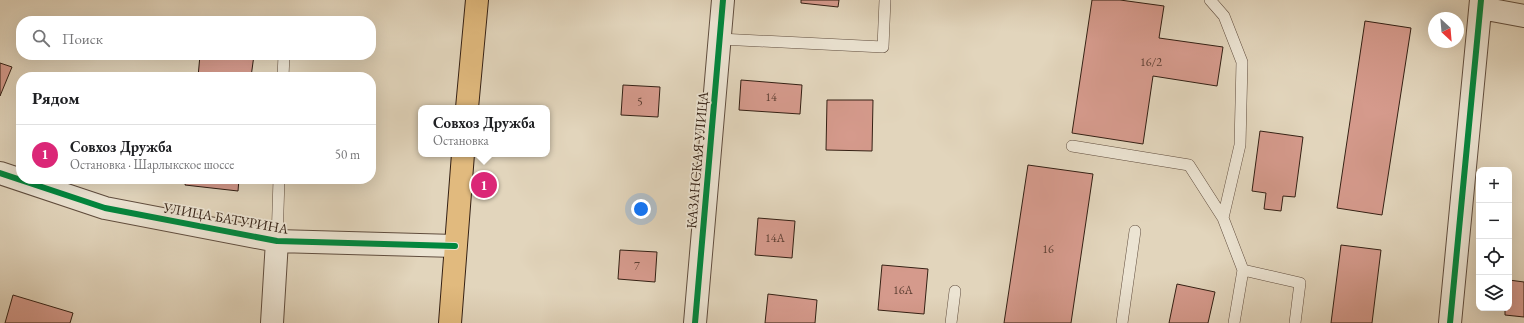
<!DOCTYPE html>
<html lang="ru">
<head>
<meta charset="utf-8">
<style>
  :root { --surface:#fff; --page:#f2f2f2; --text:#202124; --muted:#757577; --line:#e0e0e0; --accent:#db2777 }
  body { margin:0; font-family:"EB Garamond",serif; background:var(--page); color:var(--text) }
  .controls { position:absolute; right:12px; bottom:12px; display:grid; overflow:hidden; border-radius:8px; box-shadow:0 4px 16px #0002 }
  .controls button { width:36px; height:36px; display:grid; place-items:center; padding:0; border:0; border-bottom:1px solid var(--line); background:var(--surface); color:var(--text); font:20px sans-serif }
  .compass { position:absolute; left:1428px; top:12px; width:36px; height:36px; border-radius:50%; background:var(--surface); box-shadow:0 4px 16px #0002; rotate:154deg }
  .you { position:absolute; left:641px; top:209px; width:14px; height:14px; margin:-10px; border:3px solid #fff; border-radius:50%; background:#1a73e8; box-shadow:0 0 0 6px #1a73e833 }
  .badge { display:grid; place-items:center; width:26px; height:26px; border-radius:50%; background:var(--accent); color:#fff; font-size:13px; font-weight:700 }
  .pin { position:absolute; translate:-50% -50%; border:2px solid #fff; box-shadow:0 1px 4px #0006 }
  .popup { position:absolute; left:418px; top:105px; width:132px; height:52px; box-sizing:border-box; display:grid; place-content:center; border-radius:8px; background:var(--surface); filter:drop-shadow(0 1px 3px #0005); font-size:13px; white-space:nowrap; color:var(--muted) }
  .popup b { font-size:15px; color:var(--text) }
  .popup::after { content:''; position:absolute; left:50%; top:100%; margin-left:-8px; border:8px solid transparent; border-top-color:var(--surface) }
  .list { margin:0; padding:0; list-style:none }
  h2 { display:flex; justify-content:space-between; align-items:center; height:52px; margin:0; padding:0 16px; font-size:17px }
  h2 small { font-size:13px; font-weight:400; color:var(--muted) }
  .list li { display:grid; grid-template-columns:26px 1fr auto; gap:12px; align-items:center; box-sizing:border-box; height:60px; padding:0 16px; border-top:1px solid var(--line) }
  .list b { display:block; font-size:15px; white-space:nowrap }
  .list p { margin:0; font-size:13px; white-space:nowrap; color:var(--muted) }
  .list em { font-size:13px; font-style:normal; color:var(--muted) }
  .icon { flex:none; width:22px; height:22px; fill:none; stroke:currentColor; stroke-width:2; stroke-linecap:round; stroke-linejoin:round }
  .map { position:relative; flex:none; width:1524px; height:323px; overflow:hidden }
  .search { position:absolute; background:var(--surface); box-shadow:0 4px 16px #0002; left:16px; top:16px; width:360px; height:44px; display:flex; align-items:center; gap:10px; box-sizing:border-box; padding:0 14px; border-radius:16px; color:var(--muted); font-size:15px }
  .panel { position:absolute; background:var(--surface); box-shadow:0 4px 16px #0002; left:16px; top:72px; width:360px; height:112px; border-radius:16px }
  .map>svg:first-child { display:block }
</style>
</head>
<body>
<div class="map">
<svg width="1524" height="323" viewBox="0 0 1524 323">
  <rect width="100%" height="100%" fill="#e2d5bc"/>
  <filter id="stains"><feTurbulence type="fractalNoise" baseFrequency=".005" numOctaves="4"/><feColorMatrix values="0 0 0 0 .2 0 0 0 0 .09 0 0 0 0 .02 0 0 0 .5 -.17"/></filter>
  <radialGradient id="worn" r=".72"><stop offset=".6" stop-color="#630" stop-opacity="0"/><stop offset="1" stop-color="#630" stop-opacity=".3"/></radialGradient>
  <path fill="#d59a8c" stroke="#342014" d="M801,0h38l-1,7 -37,-4z
    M1092,0h28l44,6 -5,32 64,9 -6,39 -64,-10 -10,68 -71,-11z
    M1365,21l46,7 -29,187 -45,-7z
    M200,55h54l-3,22h-53z
    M0,63l12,4 -12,29z
    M741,80l61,5 -2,29 -61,-4z
    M623,85l37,2 -2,30 -37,-2z
    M827,100h46l-1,51 -46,-1z
    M1260,131l43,6 -8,60 -12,-1 -2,15 -17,-2 2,-16 -14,-2z
    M1028,165l65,9 -22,149h-67z
    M186,179h53l-1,12 -53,-6z
    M758,218l37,3 -3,37 -37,-3z
    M1341,245l40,5 -9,73h-41z
    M620,250l37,2 -2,30 -37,-3z
    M882,265l46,4 -4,45 -46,-4z
    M1509,280l15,2v35l-19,-2v-7h4z
    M1177,284l38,8 -7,31h-39z
    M768,294l49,6 -2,23h-50z
    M13,295l60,18 -3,10h-65z"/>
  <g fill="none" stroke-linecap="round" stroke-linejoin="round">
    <g stroke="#604d3e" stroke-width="12">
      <path id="service" d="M1210,0l14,16 18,46 -2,83 -17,73 20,52 -9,53
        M720,39l163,8 2,-47
        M283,77l1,-22
        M1072,146l117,19 34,53
        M277,241l2,-62
        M1243,270l57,13 -5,40
        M951,323l4,-32
        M1122,323l13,-92"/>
    </g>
    <g stroke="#604d3e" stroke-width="24">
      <path id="minor" d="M1481,8l43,8
        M0,173l105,35 172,33 178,5
        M272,323l5,-82
        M695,323l28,-323
        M1450,323l31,-323"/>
    </g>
    <g stroke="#342014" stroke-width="24">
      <path id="primary" d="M467,108l10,-108
        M450,323l13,-169"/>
    </g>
    <use href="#service" stroke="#ece4d3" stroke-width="11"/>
    <use href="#minor" stroke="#ece4d3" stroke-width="22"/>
    <use href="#primary" stroke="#e1ba7e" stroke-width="22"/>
    <g stroke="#ece4d3" stroke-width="8">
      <path id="cycleway" d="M0,173l105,35 172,33 178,5
        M695,323l28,-323
        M1450,323l31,-323"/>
    </g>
    <use href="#cycleway" stroke="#00873e" stroke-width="6"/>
  </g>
  <g text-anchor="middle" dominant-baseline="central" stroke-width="3.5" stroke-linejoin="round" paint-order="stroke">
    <g font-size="12" fill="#5c3e32">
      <text x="1151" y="62">16/2</text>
      <text x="771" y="97">14</text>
      <text x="640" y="101">5</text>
      <text x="775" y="238">14А</text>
      <text x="1048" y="249">16</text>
      <text x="637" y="266">7</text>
      <text x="903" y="290">16А</text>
    </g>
    <g font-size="14" fill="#342014" stroke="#ece4d3">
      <text transform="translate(697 160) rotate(-85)">КАЗАНСКАЯ УЛИЦА</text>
      <text transform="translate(226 218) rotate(10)">УЛИЦА БАТУРИНА</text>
    </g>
  </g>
  <rect width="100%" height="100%" filter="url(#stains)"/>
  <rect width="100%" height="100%" fill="url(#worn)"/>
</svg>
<div class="controls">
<button>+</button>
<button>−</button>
<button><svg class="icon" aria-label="locate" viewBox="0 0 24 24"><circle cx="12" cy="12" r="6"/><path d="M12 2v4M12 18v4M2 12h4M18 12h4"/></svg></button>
<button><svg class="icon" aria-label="layers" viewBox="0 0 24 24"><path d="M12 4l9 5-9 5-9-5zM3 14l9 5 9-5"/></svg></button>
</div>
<svg class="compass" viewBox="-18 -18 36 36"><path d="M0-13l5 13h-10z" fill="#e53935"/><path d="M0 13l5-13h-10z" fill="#757577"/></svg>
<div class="you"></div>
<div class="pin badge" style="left:484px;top:185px">1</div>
<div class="popup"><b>Совхоз Дружба</b>Остановка</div>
<div class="search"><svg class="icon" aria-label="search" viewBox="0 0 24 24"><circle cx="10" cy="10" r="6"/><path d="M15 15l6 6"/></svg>Поиск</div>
<section class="panel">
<h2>Рядом<small></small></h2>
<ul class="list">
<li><span class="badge">1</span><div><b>Совхоз Дружба</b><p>Остановка · Шарлыкское шоссе</p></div><em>50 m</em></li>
</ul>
</section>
</div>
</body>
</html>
